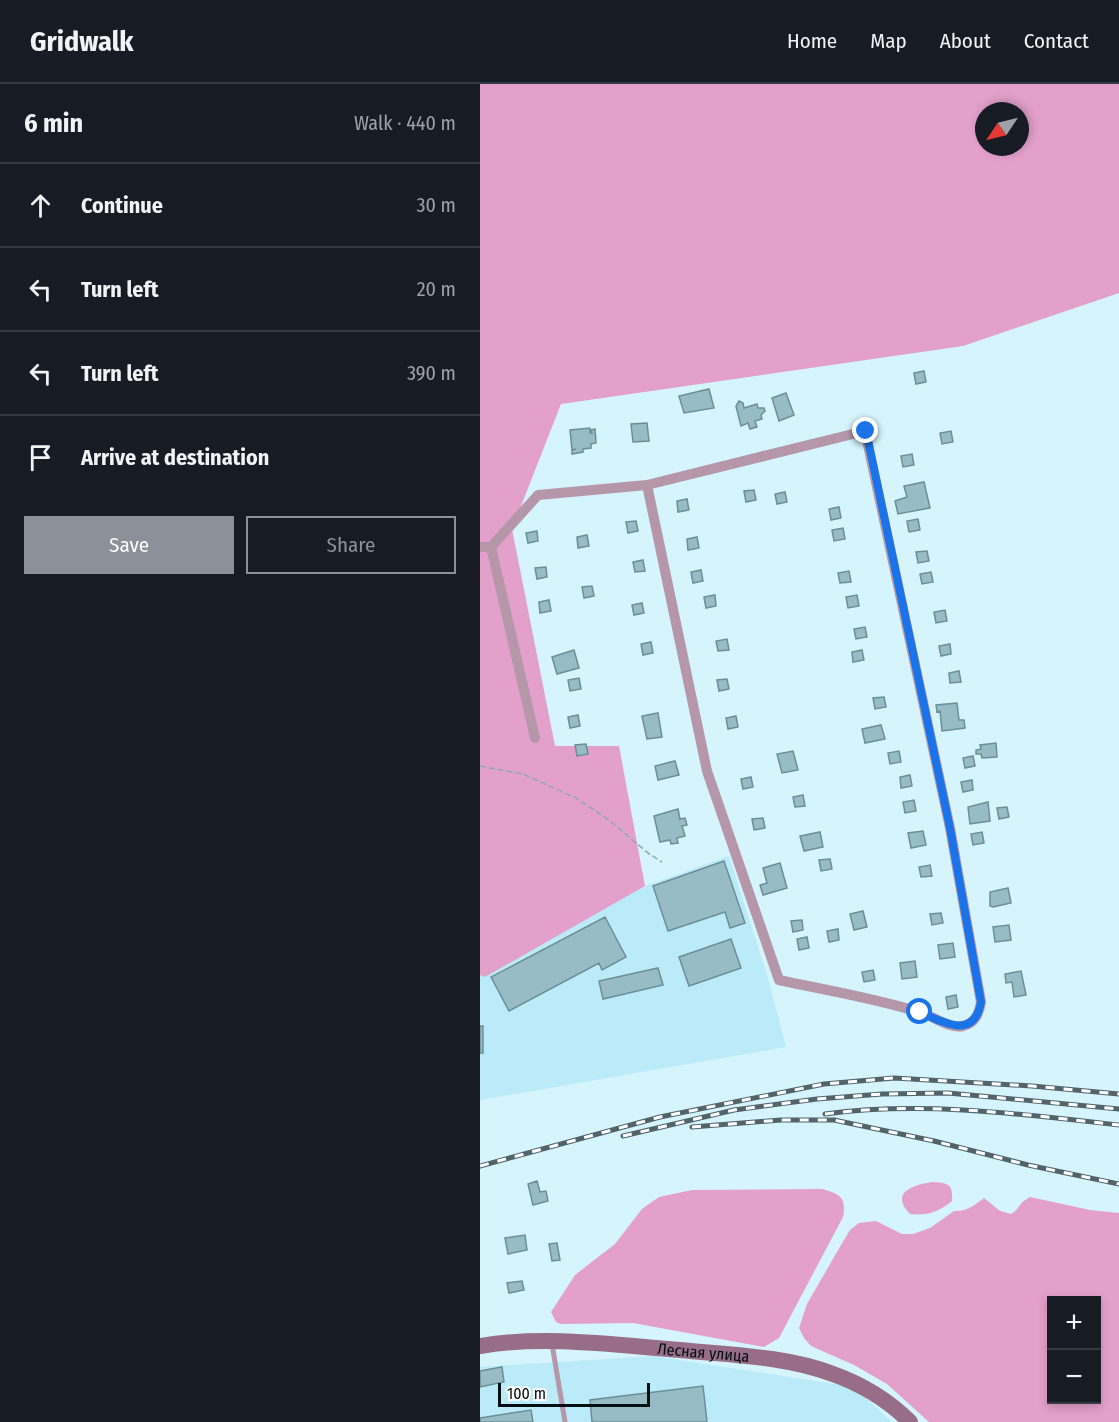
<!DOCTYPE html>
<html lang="en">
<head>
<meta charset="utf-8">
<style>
  :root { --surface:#171b24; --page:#20242c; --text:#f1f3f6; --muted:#9ea1a6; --line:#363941; --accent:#8c9099 }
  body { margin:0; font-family:"Fira Sans Condensed",sans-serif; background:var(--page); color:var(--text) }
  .controls { position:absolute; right:18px; bottom:18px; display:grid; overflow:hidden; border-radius:0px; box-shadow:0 3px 9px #0003 }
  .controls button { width:54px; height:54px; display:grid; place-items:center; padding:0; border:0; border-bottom:2px solid var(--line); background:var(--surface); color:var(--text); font:30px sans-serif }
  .compass { position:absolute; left:495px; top:18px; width:54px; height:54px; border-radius:50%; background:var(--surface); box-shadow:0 3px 9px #0003; rotate:235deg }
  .scale { position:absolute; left:18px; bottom:15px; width:152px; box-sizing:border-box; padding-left:6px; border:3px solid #020e12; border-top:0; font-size:16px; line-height:21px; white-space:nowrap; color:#020e12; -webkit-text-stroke:4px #fff; paint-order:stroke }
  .stop { position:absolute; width:18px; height:18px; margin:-14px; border:4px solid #1a73e8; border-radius:50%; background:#fff }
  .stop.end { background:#1a73e8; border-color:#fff; box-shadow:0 2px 6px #0008 }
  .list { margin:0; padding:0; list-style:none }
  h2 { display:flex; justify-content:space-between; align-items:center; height:78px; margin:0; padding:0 24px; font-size:26px }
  h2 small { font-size:20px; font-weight:400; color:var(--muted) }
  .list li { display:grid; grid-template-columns:39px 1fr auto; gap:18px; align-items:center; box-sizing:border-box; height:84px; padding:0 24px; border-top:2px solid var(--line) }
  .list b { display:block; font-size:22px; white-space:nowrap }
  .list em { font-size:20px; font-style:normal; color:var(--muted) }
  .actions { display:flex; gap:12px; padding:18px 24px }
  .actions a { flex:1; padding:14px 0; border:2px solid var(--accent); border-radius:0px; text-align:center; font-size:21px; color:var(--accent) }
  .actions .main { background:var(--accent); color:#fff }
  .icon { flex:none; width:33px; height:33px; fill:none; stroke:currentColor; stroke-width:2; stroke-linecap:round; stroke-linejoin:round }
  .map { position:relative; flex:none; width:639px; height:1338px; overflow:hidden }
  header { display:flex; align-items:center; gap:36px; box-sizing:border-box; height:84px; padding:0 30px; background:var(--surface); border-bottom:2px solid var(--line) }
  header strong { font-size:28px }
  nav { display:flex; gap:33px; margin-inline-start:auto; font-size:21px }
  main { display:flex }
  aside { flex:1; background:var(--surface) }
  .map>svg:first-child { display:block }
</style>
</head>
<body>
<header>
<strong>Gridwalk</strong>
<nav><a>Home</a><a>Map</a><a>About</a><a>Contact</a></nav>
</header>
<main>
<aside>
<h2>6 min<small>Walk · 440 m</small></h2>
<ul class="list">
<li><svg class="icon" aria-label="ahead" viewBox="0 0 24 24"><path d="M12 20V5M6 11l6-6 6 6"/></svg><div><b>Continue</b></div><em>30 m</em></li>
<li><svg class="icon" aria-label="left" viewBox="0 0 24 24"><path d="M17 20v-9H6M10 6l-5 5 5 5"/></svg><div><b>Turn left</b></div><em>20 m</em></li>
<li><svg class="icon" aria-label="left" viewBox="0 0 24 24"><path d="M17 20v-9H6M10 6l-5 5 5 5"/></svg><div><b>Turn left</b></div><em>390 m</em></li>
<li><svg class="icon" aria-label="arrive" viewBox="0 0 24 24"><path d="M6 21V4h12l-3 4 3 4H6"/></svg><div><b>Arrive at destination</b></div></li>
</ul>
<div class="actions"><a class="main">Save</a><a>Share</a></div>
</aside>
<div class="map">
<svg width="639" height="1338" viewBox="0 0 639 1338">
  <rect width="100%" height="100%" fill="#d5f4fc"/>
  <path fill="#bbebf8" d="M249,772l38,119 19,72 -306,53v-125l5,1 160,-90z
    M173,1272l201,31 38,35h-412v-55z"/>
  <path fill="#e3a0ca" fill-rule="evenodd" d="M0,0h639v209l-156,53 -402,58 -49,125 43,217h64l26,140 -160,91 -5,-2zM504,27h36v36h-36z
    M452,1098c17,1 21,2 20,19 -13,11 -26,15 -42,13 -21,-22 4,-29 22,-32z
    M341,1105c18,4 26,8 22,28l-64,121 -15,9 -131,-24 -72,1 -5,-2 -5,-10 24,-37 40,-31 27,-35 17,-12 33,-7z
    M550,1113l60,13 29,3v209h-190l-42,-38 -33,-19 -43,-19 -7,-8 -5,-10 8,-24 34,-59 9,-15 9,-7 17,-2 26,13h11l17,-6 24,-17c12,1 21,-6 30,-13l16,13 11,3c9,-5 7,-11 19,-17zM572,1216h44v100h-44z"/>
  <path fill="#97bcc6" stroke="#6b8f98" stroke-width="1.5" d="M444,287l2,11 -10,2 -2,-11z
    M229,305l5,19 -30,5 -5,-17z
    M306,309l8,22 -15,6 -7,-23z
    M259,317l4,2 1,5 13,-4 1,4h6l1,3 -4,4 1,4 -7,2 2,6 -7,2 -2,-6 -7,3 -5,-20z
    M167,339l2,18 -16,1 -2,-18z
    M110,344v5h2l-1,-3 4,-1 1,14 -5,1v4l-8,1v3l-11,2v-4l4,-1 -4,1 -2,-20z
    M471,347l2,11 -11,2 -2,-11z
    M432,370l2,11 -11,2 -2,-11z
    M444,398l6,26 -32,6 -3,-13 12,-4 -3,-11z
    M274,406l2,10 -10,2 -2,-11z
    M305,408l2,10 -10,2 -2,-10z
    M207,415l2,11 -11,2 -1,-11z
    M359,423l2,11 -10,2 -2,-11z
    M438,435l2,11 -11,2 -2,-11z
    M156,437l2,10 -10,2 -2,-11z
    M363,444l2,11 -11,2 -2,-11z
    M57,447l1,10 -10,2 -2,-10z
    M107,451l2,11 -11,2 -1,-11z
    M217,453l2,11 -11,2 -1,-11z
    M447,467l2,10 -11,2 -2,-11z
    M163,476l2,11 -10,1 -2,-10z
    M66,483l1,10 -10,2 -2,-11z
    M221,486l2,11 -10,2 -2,-11z
    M369,487l2,11 -11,1 -2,-10z
    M451,488l2,10 -11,2 -2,-10z
    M112,502l2,10 -10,2 -2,-11z
    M235,511l1,11 -10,2 -2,-11z
    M377,511l2,11 -11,2 -2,-11z
    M69,516l2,11 -11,2 -1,-11z
    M162,519l2,10 -10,2 -2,-10z
    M465,526l2,11 -11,2 -2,-11z
    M385,543l2,10 -11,2 -2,-10z
    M247,555l2,11 -11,1 -2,-10z
    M171,558l2,11 -10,2 -2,-11z
    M470,560l1,10 -10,2 -2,-10z
    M94,566l5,18 -22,6 -5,-17z
    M382,566l2,10 -11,2 -1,-10z
    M479,587l2,11 -11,1 -1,-10z
    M99,594l2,11 -11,2 -2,-11z
    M247,595l2,10 -10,2 -2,-11z
    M404,613l2,10 -11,2 -2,-11z
    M477,619l2,17h5l1,8 -23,3 -2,-20 -3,1 -1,-7z
    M178,629l4,24 -15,2 -5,-23z
    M98,631l2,11 -10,2 -2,-11z
    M256,632l2,11 -10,2 -2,-11z
    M401,641l4,14 -20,4 -3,-14z
    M516,659l1,14 -15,1 -1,-4h-5v-4l5,-1 -1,-4z
    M106,660l2,10 -11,2 -2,-11z
    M313,667l5,19 -16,3 -5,-19z
    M419,667l2,11 -11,2 -2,-11z
    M493,672l2,10 -10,2 -2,-10z
    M195,677l4,14 -21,5 -3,-14z
    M430,691l2,11 -11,2 -1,-11z
    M271,693l2,10 -10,2 -2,-10z
    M492,696l1,10 -10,2 -2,-10z
    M323,711l2,11 -10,1 -2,-10z
    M434,716l2,11 -11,2 -2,-11z
    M508,718l2,19 -20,3 -2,-17z
    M527,723l2,10 -10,2 -2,-11z
    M198,725l2,10 5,-1 2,7 -5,1 3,10 -8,2 1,5 -7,1 -1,-4 -10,2 -6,-26z
    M283,734l2,10 -11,2 -2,-11z
    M443,747l3,14 -15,3 -3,-15z
    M340,748l3,15 -19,4 -4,-15z
    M502,748l2,11 -11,2 -2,-11z
    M350,775l2,10 -11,2 -2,-11z
    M244,777l21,62 -15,5 -5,-16 -57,19 -15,-45z
    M300,779l7,25 -24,7 -3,-10 7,-2 -4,-15z
    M450,781l2,11 -11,1 -2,-10z
    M528,804l3,15 -18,4 -3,-1v-14z
    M383,827l4,16 -13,3 -4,-16z
    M461,829l2,10 -11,2 -2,-11z
    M125,833l21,40 -24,13 -3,-7 -90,48 -18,-34z
    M322,836l1,10 -10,2 -2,-11z
    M529,841l2,15 -16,2 -2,-15z
    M358,845l1,11 -10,2 -2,-11z
    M327,853l2,11 -10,2 -2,-11z
    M251,855l10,29 -52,18 -10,-29z
    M473,859l2,14 -15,2 -2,-14z
    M435,877l2,16 -15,2 -2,-16z
    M178,884l5,17 -60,14 -4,-18z
    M393,886l2,10 -11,2 -2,-10z
    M541,887l5,24 -12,2 -2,-15 -6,1 -1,-9z
    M476,911l2,12 -10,2 -2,-12z
    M0,942h3v27h-3z
    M57,1097l3,11 6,-1 2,10 -15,4 -5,-21z
    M45,1151l2,15 -19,4 -3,-16z
    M77,1159l3,17 -8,1 -3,-17z
    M42,1197l2,9 -15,3 -2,-10z
    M22,1283l2,15 -24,5v-16z
    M223,1302l4,36h-115l-2,-22z
    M51,1326l2,12h-53v-4z"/>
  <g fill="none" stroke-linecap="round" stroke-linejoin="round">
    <path stroke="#90a9af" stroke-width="1.5" stroke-dasharray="6 3" stroke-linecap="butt" d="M0,682l43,8 53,24 33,22 39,33 14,9"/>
    <path stroke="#b597a9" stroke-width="5" d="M72,1260l13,78"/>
    <path stroke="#b597a9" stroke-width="10" d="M0,463h11l47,-52 109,-10 60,286 72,209c46,10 95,18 140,32 13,3 30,17 44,14 12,-3 16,-12 18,-24l-31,-174 -85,-397 -218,54
      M11,463l44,191"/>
    <path stroke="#976d87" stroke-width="16" id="s1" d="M0,1262c64,-11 135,-1 200,4 50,5 106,6 153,24 28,10 56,27 77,48"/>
    <g stroke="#51646a" stroke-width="5">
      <path id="rail" d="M345,1030c98,-13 197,0 294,11
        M212,1043l89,-7h53l100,21 94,24 91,19
        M143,1052l111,-26 83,-11 65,-5 66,-1 171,16
        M0,1082l180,-49 164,-33 70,-6 138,8 87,8"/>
    </g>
    <use href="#rail" stroke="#fff" stroke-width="3" stroke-dasharray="9" stroke-linecap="butt"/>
  </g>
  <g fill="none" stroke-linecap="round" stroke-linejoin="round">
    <path stroke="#1a73e8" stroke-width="8" d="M386,347l84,397 31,174c-7,39 -38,20 -61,10"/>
  </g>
  <g text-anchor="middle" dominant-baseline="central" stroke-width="4.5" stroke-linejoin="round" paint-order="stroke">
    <g font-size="16" fill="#020e12" stroke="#fff">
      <text stroke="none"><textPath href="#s1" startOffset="224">Лесная улица</textPath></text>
    </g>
  </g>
</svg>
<div class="controls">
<button>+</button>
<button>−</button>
</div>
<svg class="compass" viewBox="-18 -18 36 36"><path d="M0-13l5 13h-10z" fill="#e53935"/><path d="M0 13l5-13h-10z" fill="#9ea1a6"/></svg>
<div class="scale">100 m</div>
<div class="stop" style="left:440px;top:928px"></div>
<div class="stop end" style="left:386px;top:347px"></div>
</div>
</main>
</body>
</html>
